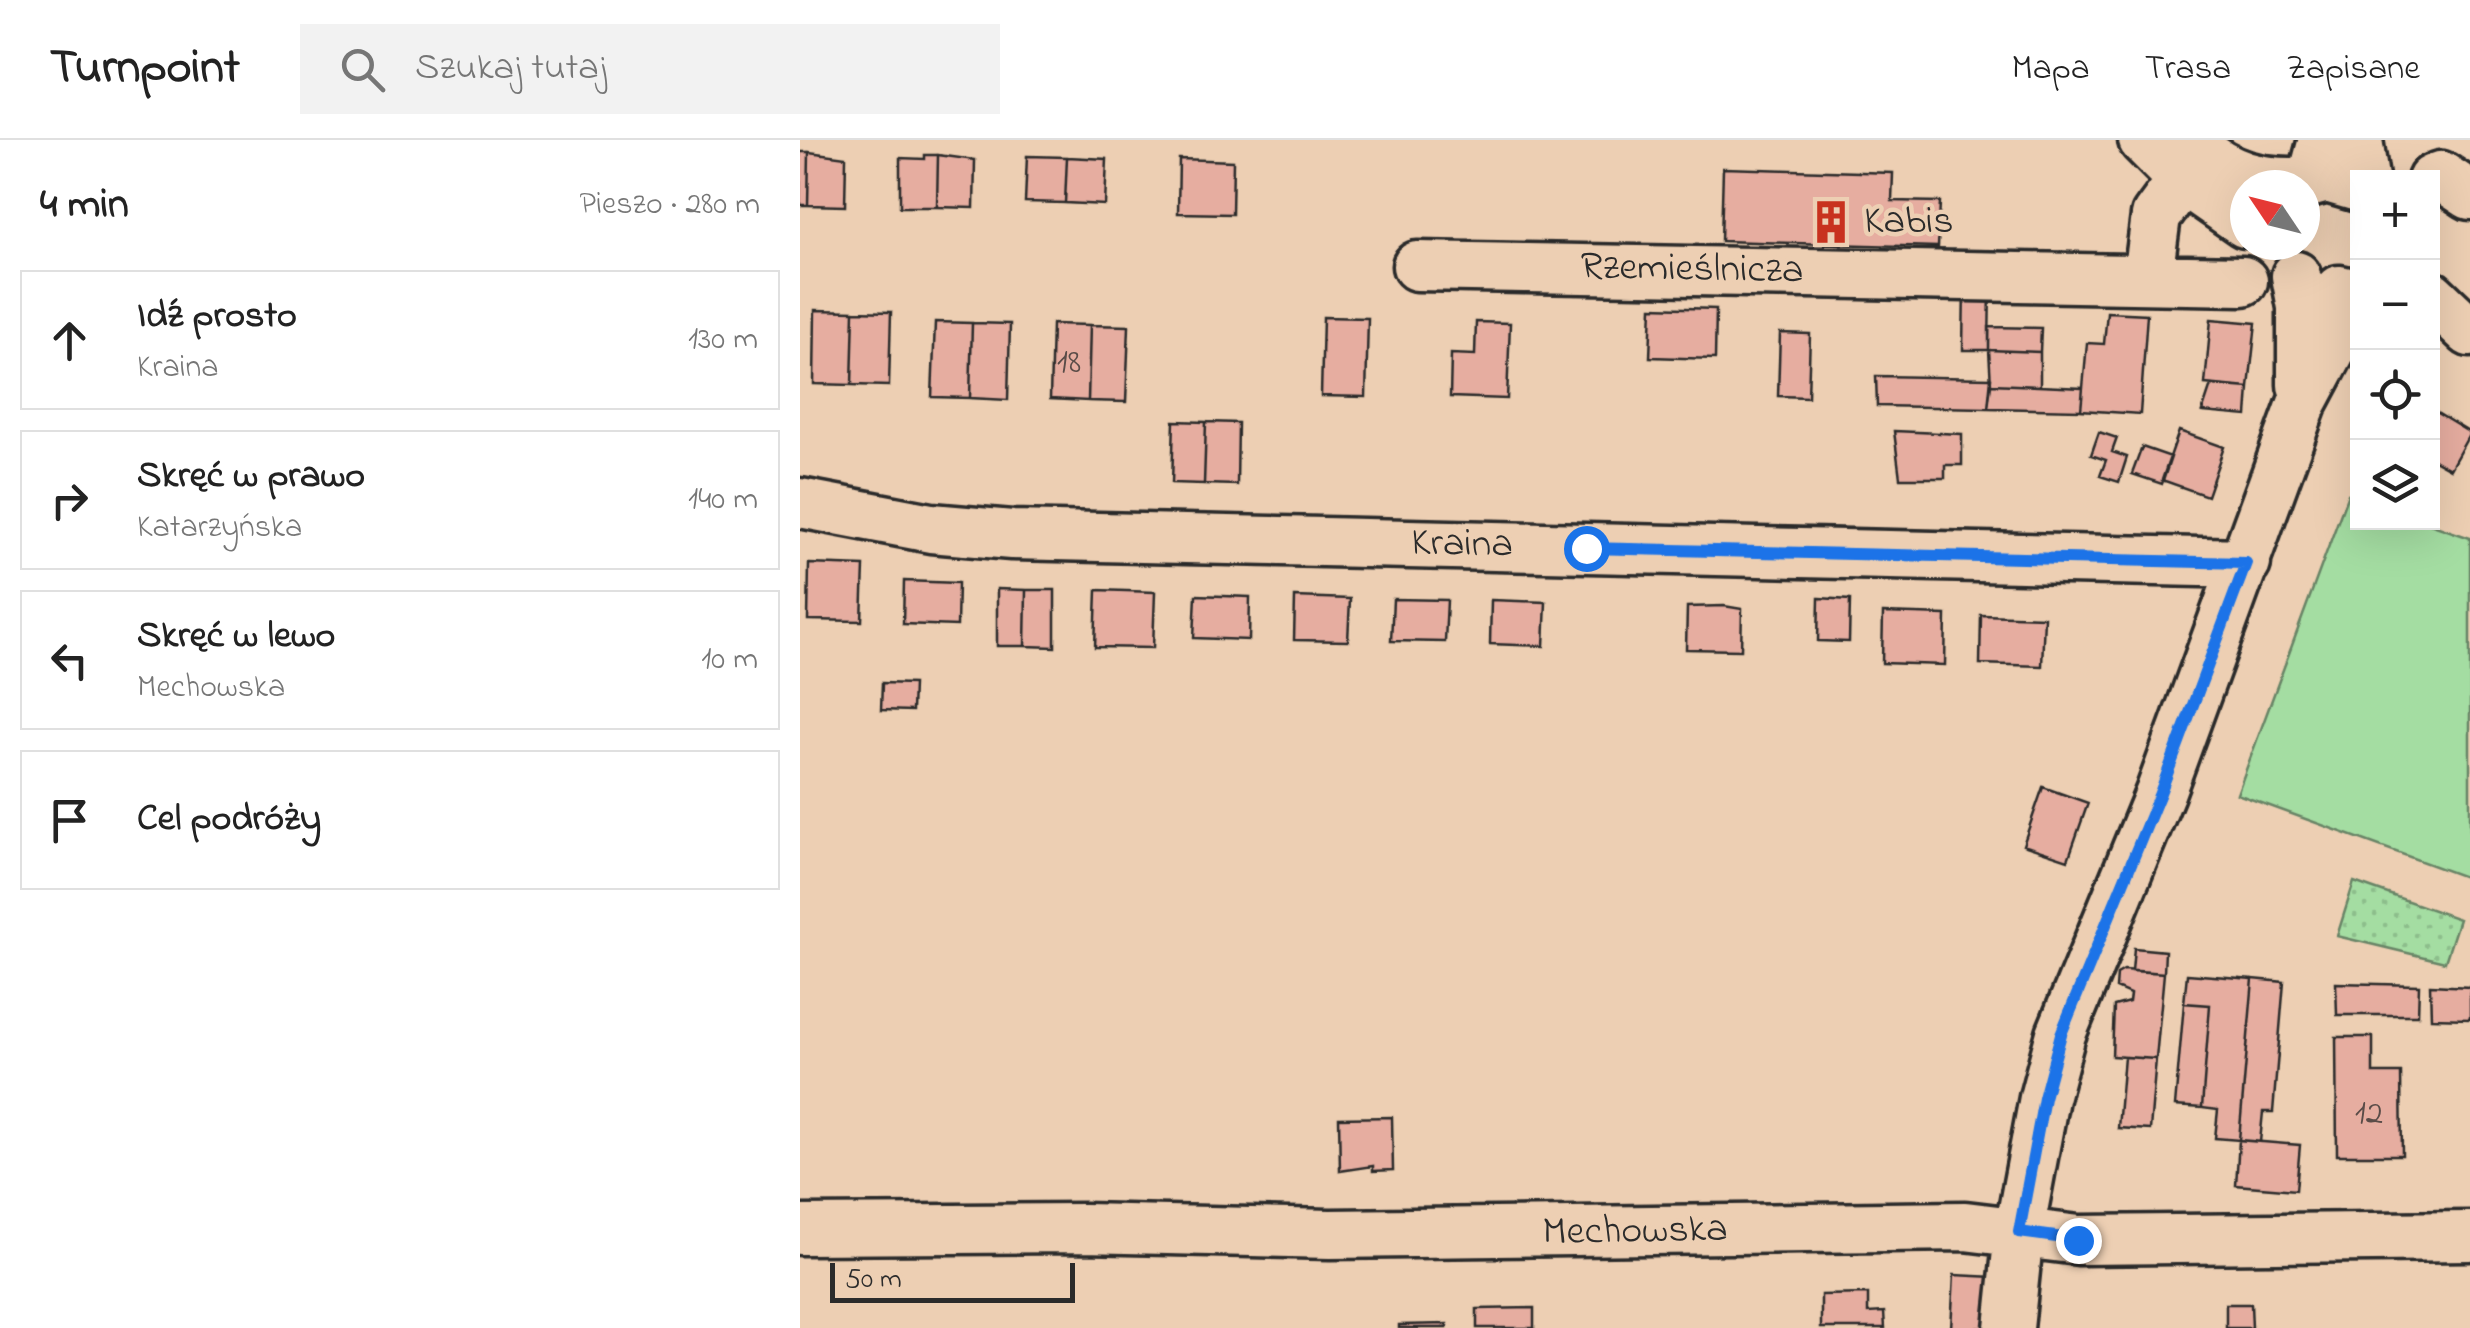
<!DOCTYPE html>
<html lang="pl">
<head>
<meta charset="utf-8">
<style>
  :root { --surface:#fff; --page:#f2f2f2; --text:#222; --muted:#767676; --line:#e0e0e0 }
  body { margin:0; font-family:"Indie Flower",sans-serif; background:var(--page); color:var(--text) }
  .controls { position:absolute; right:30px; top:30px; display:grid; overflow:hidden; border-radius:0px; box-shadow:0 10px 40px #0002 }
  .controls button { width:90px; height:90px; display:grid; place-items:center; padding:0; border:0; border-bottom:2px solid var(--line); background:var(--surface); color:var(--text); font:50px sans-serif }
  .compass { position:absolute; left:1430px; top:30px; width:90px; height:90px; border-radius:50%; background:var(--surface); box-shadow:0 10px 40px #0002; rotate:305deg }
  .scale { position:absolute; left:30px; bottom:25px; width:245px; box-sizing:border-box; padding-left:10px; border:5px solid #2b2b2b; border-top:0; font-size:28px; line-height:35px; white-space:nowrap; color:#2b2b2b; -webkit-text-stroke:8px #edcfb3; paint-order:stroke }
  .stop { position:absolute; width:30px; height:30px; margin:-22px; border:8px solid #1a73e8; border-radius:50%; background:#fff }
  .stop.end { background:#1a73e8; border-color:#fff; box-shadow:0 2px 10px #0008 }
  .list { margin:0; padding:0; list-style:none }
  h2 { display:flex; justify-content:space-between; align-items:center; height:130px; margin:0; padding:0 40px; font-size:42px }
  h2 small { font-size:32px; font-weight:400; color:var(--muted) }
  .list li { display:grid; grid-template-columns:65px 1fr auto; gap:30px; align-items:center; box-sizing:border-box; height:140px; margin:0 20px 20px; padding:0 20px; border:2px solid var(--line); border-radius:0px }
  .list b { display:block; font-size:38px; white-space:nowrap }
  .list p { margin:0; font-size:32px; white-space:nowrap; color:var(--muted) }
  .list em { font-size:32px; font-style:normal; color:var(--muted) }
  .icon { flex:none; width:55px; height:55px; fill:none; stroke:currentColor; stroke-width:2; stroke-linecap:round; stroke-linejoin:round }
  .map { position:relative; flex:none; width:1670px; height:1188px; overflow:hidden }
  header { display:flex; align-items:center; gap:60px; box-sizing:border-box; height:140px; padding:0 50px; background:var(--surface); border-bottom:2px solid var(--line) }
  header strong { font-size:48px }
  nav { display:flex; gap:55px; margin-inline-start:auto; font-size:35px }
  .search { width:700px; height:90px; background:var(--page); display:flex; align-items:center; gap:25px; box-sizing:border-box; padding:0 35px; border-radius:0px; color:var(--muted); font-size:38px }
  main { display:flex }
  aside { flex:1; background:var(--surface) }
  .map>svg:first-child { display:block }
</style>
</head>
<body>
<header>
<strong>Turnpoint</strong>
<div class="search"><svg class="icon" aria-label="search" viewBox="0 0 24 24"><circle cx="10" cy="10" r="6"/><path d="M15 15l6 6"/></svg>Szukaj tutaj</div>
<nav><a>Mapa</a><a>Trasa</a><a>Zapisane</a></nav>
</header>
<main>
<aside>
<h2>4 min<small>Pieszo · 280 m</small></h2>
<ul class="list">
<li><svg class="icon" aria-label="ahead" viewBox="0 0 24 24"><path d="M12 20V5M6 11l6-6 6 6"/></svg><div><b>Idź prosto</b><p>Kraina</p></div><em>130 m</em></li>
<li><svg class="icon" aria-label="right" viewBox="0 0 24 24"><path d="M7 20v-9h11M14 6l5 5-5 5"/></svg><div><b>Skręć w prawo</b><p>Katarzyńska</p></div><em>140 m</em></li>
<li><svg class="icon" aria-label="left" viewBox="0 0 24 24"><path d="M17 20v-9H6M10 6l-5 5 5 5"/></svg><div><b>Skręć w lewo</b><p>Mechowska</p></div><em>10 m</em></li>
<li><svg class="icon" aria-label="arrive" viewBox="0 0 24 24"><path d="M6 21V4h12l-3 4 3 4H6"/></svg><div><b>Cel podróży</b></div></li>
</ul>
</aside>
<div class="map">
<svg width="1670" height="1188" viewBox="0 0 1670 1188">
  <defs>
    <pattern id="park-dots" width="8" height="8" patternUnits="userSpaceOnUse" patternTransform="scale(2.5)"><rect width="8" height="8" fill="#a4dda2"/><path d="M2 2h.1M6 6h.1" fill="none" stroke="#8dbe8c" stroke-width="1.8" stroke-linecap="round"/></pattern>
  </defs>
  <rect width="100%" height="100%" fill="#edcfb3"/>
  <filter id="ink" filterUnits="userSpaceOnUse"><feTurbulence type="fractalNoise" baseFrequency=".01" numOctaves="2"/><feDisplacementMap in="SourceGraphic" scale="20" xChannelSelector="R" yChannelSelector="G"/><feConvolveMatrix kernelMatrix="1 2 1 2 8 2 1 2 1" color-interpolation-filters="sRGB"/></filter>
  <g filter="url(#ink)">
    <path fill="#a4dda2" stroke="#688466" stroke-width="2.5" d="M1548,354l9,3 1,25 69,1 43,15v341l-233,-85z"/>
    <path fill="url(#park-dots)" stroke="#688466" stroke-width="2.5" d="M1554,742l105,37 -14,43 -108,-26z"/>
    <path fill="#e6ada0" stroke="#2b2b2b" stroke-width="2.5" d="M0,12h9l-1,53h-8z
      M9,12l37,5 -1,49 -37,-1z
      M125,15h13l-1,52h-37v-49l25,1z
      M138,15l37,5 -1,48 -37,-1z
      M227,16l40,1 -2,46 -40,-1z
      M267,17l40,2 -2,46 -40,-2z
      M379,19l54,2 -1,53 -54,-1z
      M923,28l170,5 -1,28 48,1 -2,45 -217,-6z
      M1164,144h26l-1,66h-26z
      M852,167l64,2 -1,50 -65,-2z
      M15,170l39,1 -2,74 -38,-1z
      M54,171l37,1 -2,74 -37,-1z
      M1307,172l40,2 -7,100 -59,-4 6,-67 17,1z
      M523,177l45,1 -2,79 -45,-1z
      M1411,179l45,4 -7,65 -44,-4z
      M135,182l37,1 -2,75 -38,-1z
      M676,182l34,1 -3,76 -57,-2 1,-43 24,1z
      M172,183l38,1 -2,76 -38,-2z
      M252,184l38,1 -2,76 -38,-2z
      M290,185l39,1 -3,76 -38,-1z
      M1189,187l52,1 -1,24 -51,-2z
      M980,193l30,1 -2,63 -30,-1z
      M1189,210l51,2v34l-49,-2z
      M1076,236l115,2 -3,30 -111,-2z
      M1191,244l92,4 -2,22 -93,-2z
      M1411,245l38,3 -2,28 -45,-4z
      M1632,270l38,23 -20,36 -18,-10z
      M374,281l32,1 -2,62 -32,-1z
      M406,282l32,1 -1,62 -33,-1z
      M1094,291l68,3v31h-17v13h-45z
      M1379,291l45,16 -17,49 -45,-16z
      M1299,292l18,6 -5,14 15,5 -8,25 -19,-6 6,-16 -15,-5z
      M1342,307l29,10 -9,27 -30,-10z
      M9,424l55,2 -2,55 -54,-1z
      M104,441l54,2 -1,43 -54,-2z
      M197,449l29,1 -1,56h-28z
      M226,450h29v57l-30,-1z
      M297,450l58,2 -2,56 -58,-1z
      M396,455l54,2 -1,43 -55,-2z
      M495,457l55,2 -2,42 -54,-1z
      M1019,458l31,2 -1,42 -31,-1z
      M593,459l54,1 -2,42 -54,-1z
      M691,460l55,2 -2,44 -54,-2z
      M924,466l18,3 -1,41 -55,-1 1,-42z
      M1083,473l63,2 -1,50 -63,-2z
      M1181,475l63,2 -2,49 -62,-2z
      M82,543l31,1 -1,27 -31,-1z
      M1243,647l45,16 -20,57 -45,-15z
      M1334,808l31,3 -1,22 -32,-2z
      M1324,830l40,3 -8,86 -44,-3 2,-50 15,-4 1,-8 -14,-6 1,-14z
      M1387,834l66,5 -14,161 -24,-2 3,-28 -16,-2 8,-103 -26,-2z
      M1453,839l31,3 -11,130h-10l-3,30 -21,-2z
      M1536,843l83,2 -1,30h-81z
      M1630,845l40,2v32l-39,-1z
      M1384,863l26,2 -8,103 -27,-2z
      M1536,897h37v36h28l1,82h-65z
      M1324,917l32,2 -6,71 -32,-2z
      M592,977l1,53 -20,1v-5l-33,5 -1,-53z
      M1439,1000l61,5 -4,45 -60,-5z
      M1154,1135l41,2 -3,51h-41z
      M1068,1154v19l16,-1 1,16h-64v-33z
      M1426,1164h25l1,24h-26z
      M734,1168v20h-57v-19z
      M647,1184v4h-48v-3z"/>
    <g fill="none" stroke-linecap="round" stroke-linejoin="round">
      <g stroke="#2b2b2b" stroke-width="55">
        <path id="minor" d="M1343,0l39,39 63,44
          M1389,0c36,37 72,45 123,41l11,-41
          M1558,0l6,38
          M1632,40l9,-4 29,19
          M1502,45l25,-7 31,9
          M617,126l826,15
          M1496,136l6,31v78
          M1348,137l8,-61 46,-63
          M1632,156l38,36
          M0,363l131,25 81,7 1234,28
          M0,1090l284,-2 246,6 635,-8 114,14 391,-4
          M1209,1188l10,-96 25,-134 17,-64 99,-241 142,-389 32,-60 5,-54 19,4"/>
      </g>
      <use href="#minor" stroke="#edcfb3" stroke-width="48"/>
    </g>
  </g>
  <g fill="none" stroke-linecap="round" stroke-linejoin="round" filter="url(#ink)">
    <path stroke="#1a73e8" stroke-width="12" d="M786,408l660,15 -86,230 -99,241 -17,64 -25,134 59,8"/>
  </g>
  <defs>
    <g id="building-bare" transform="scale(3.45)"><path d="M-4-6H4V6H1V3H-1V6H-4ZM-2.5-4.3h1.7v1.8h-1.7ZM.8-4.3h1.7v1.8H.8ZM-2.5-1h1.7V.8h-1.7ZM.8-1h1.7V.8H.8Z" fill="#c8321e" stroke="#edcfb3" stroke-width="2.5" paint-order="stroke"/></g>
  </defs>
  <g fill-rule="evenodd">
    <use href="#building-bare" x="1031" y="82"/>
  </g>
  <g text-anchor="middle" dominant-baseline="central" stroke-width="9" stroke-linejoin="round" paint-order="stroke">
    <g font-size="35" fill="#5a4c48">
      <text x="269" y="223">18</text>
      <text x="1569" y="974">12</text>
    </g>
    <g font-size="40" fill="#2b2b2b" stroke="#edcfb3" text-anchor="start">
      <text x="1064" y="82">Kabis</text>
    </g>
    <g font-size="40" fill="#2b2b2b" stroke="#edcfb3">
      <text transform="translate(892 130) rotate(1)">Rzemieślnicza</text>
      <text transform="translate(662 405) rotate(1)">Kraina</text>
      <text transform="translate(835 1092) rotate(-1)">Mechowska</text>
    </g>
  </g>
</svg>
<div class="controls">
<button>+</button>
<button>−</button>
<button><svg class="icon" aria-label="locate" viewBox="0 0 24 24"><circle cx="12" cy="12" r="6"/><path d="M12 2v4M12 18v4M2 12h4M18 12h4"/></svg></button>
<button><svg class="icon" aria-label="layers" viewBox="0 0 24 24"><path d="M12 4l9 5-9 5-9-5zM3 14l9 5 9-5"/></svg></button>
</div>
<svg class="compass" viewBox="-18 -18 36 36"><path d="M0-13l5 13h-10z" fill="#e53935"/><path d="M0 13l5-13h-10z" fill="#767676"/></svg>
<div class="scale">50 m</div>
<div class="stop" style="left:786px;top:408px"></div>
<div class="stop end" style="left:1278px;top:1100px"></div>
</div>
</main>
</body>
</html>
